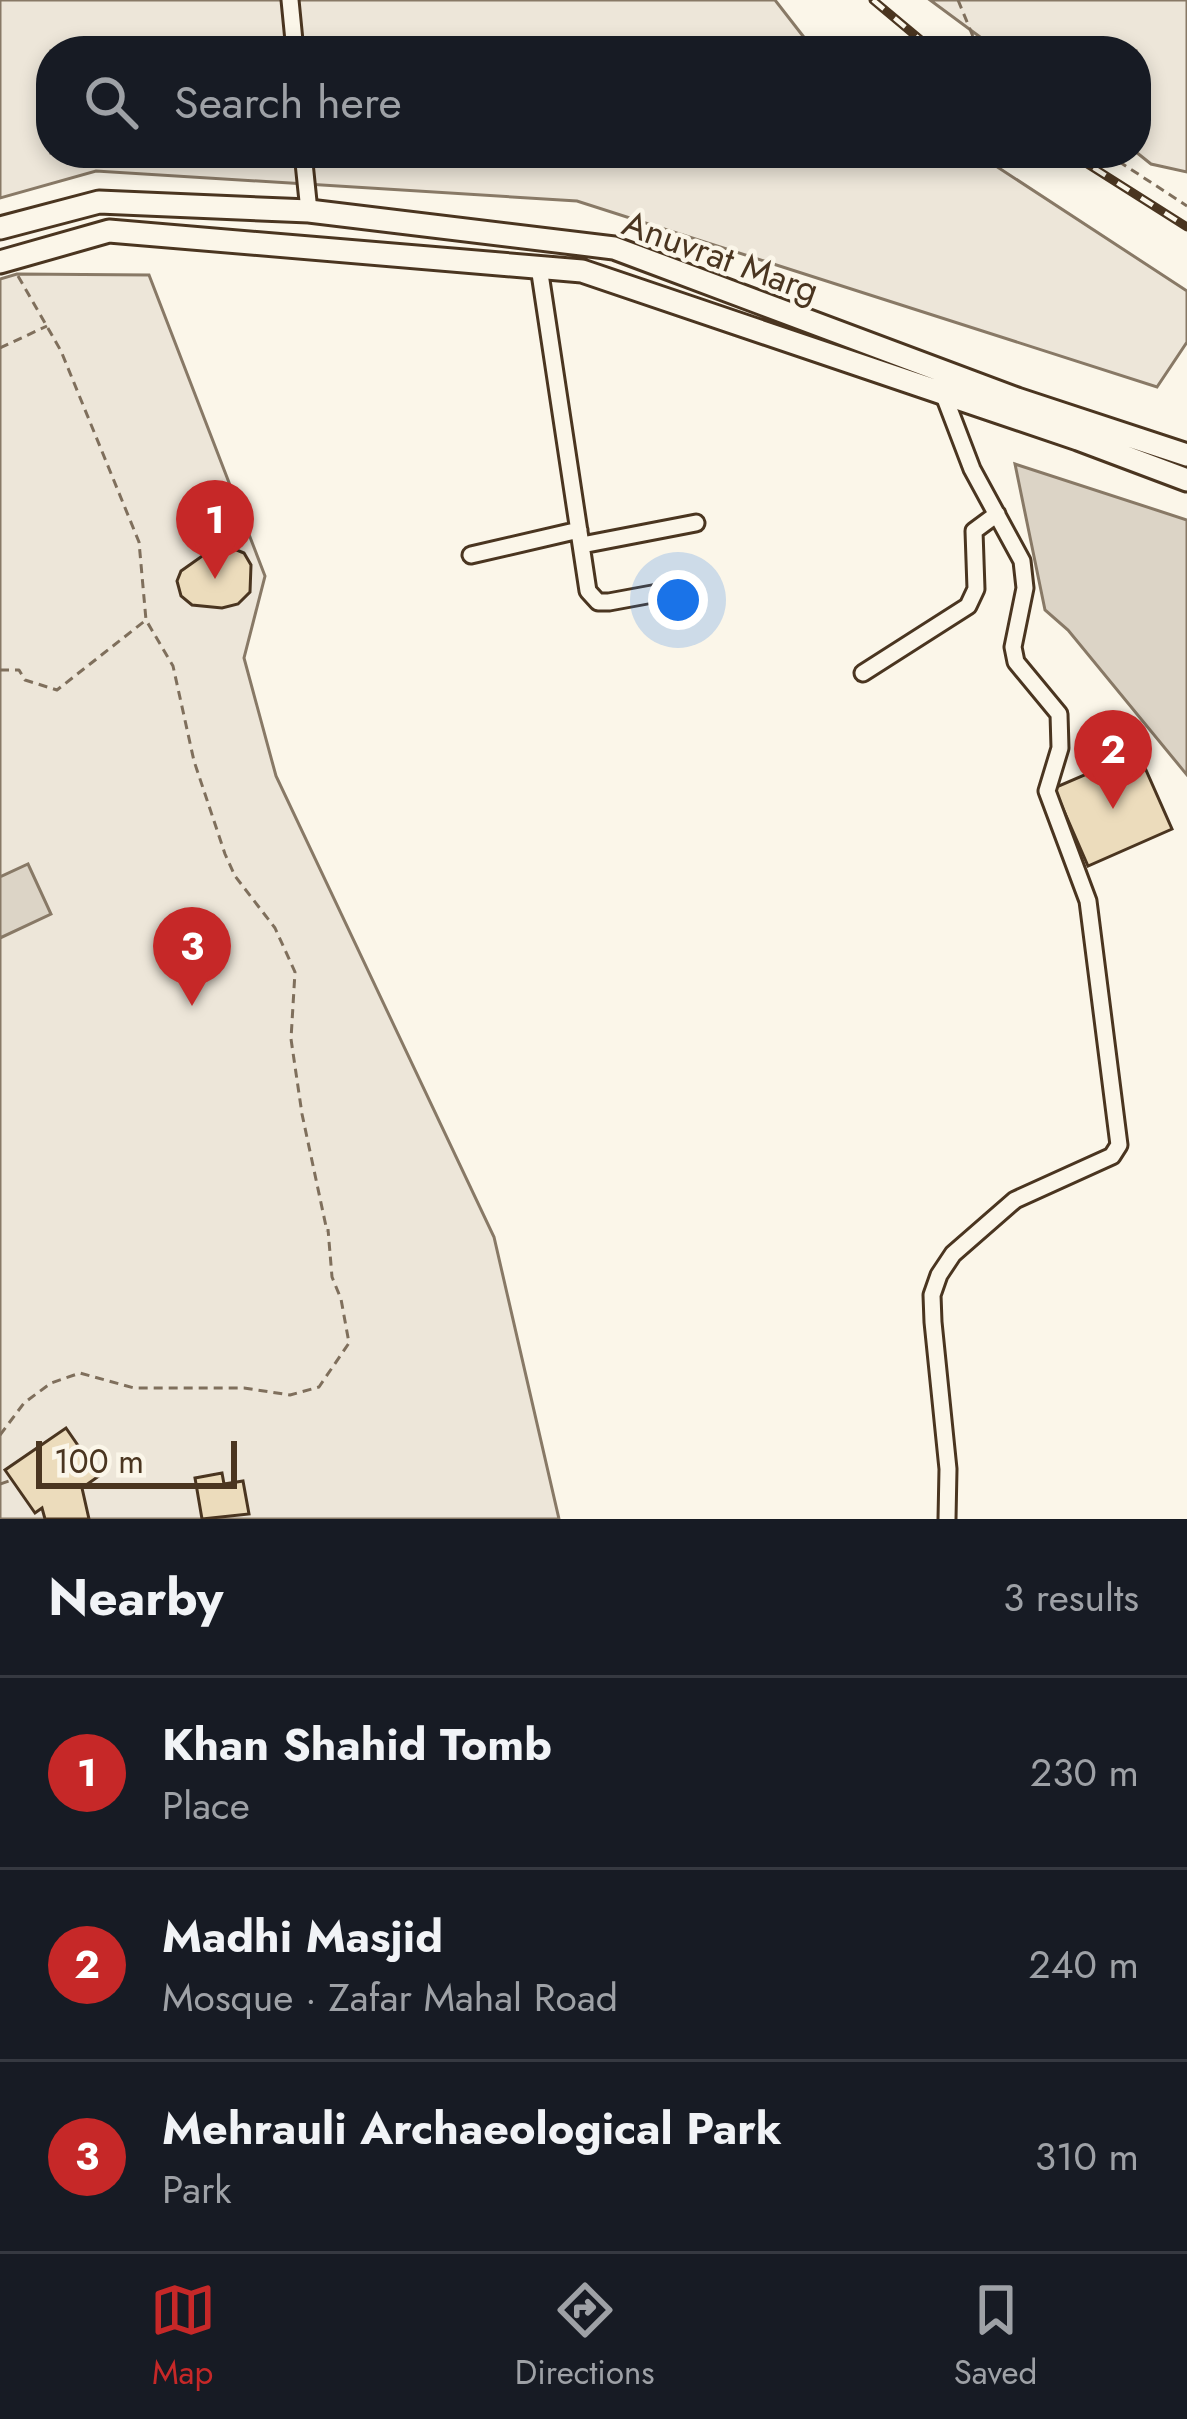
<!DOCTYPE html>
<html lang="en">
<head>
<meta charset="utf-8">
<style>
  :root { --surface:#171b24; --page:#20242c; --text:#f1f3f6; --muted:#9ea1a6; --line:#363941; --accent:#c62828 }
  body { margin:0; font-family:Jost,sans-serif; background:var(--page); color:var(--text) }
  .scale { position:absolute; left:36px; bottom:30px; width:201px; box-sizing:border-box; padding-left:12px; border:6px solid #4a3520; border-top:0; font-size:33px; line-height:42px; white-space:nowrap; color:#4a3520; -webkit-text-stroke:9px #fbf6e9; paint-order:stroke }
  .you { position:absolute; left:678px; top:600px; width:42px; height:42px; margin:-30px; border:9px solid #fff; border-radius:50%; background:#1a73e8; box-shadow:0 0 0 18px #1a73e833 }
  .badge { display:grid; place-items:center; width:78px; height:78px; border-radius:50%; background:var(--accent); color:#fff; font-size:39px; font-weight:700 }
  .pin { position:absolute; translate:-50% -99px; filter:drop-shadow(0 3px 6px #0008) }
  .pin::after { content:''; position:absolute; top:63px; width:42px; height:36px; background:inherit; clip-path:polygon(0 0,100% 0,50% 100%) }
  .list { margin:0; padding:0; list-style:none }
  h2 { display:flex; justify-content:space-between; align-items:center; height:156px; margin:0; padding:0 48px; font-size:51px }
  h2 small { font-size:39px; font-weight:400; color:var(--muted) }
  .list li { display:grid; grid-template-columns:78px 1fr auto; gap:36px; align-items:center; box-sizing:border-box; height:192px; padding:0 48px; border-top:3px solid var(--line) }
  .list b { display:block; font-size:45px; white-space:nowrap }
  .list p { margin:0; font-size:39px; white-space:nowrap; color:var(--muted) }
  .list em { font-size:39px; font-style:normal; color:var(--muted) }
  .icon { flex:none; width:66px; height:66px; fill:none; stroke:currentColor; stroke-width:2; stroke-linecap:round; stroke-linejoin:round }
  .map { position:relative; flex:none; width:1187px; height:1519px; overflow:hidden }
  .search { position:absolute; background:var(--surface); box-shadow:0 6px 18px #0003; left:36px; right:36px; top:36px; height:132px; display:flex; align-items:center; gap:30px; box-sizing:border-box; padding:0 42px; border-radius:48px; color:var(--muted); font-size:45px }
  .sheet { height:732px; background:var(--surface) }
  nav { display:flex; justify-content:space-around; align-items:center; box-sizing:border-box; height:168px; border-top:3px solid var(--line); background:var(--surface); font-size:33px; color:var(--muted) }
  nav a { display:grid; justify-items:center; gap:6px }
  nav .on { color:var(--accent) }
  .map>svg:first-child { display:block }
</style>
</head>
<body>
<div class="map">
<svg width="1187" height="1519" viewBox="0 0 1187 1519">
  <rect width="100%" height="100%" fill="#fbf6e9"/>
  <path fill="#ede6d9" stroke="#887966" stroke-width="3" d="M0,0h775l35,45 10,6h-769v102h925l211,138v51l-30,45 -580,-186 -481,-30 -96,27z
    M930,0h257v172l-36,-8 -15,-12v-101h-137z
    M17,274l132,1 116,301 -21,82 32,118 218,461 65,282h-559v-1240z"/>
  <path fill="#dcd4c6" stroke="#887966" stroke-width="3" d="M1015,464l172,56v255l-119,-145 -23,-20z
    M28,864l23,50 -51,24v-61z"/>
  <path fill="#ecdcbc" stroke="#4a3520" stroke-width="3" d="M227,546l17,7 7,12 -1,27 -12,12 -16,4 -30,-3 -11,-9 -4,-15 4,-10 24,-17z
    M1138,752l34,77 -84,37 -34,-78z
    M66,1428l33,48 -17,12 7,31h-44l-3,-11 -7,5 -30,-43z
    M222,1473l2,11 19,-3 6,33 -47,5 -7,-41z"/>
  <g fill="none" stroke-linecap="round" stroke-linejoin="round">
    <g stroke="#4a3520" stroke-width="21">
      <path id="minor" d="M290,0l5,51
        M303,153l6,58
        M539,267l49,324 10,11h11l65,-12
        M943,393l29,76 50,92 3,27 -12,59 3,15 43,52 1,34 -13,43 41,110 31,244 -7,11 -97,44 -62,54 -14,21 -7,20 1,27 15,147 -1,50
        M582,545l114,-22
        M471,555l108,-25
        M863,673l105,-67 8,-17 -2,-58 23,-17"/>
    </g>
    <g stroke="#4a3520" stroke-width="27">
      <path id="highway" d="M0,228l99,-26 210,9 305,37 403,151 170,56
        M0,262l109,-31 473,40 496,168 109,41"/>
    </g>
    <path stroke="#7f6f5c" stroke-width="3" stroke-dasharray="9 6" stroke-linecap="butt" d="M958,0l21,51
      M1106,153l81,53
      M18,276l43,75 78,191 7,78 27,46 21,95 31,93 10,22 40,52 20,44 -4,67 11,75 25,117
      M0,348l47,-22
      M0,670h19l6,10 32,10 89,-70
      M0,1435l24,-32 27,-20 29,-10 54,15h110l46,7 29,-8 30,-44 -8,-44 -9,-22 -4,-48
      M0,1484l12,-4"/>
    <use href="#minor" stroke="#fbf6e9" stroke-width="15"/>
    <use href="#highway" stroke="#fbf6e9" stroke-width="21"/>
    <g stroke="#4a3520" stroke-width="9">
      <path id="rail" d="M873,0l61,51
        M1070,153l117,74"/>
    </g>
    <use href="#rail" stroke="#fbf6e9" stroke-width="4.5" stroke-dasharray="14" stroke-linecap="butt"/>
  </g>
  <g text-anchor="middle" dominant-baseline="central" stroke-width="9" stroke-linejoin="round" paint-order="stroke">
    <g font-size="36" fill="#4a3520" stroke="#fbf6e9">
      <text transform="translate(721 256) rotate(20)">Anuvrat Marg</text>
    </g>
  </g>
</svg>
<div class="scale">100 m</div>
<div class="you"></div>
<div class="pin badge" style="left:215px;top:579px">1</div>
<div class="pin badge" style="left:1113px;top:809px">2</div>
<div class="pin badge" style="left:192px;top:1006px">3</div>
<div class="search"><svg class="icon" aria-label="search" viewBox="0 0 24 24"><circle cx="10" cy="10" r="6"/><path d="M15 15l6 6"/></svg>Search here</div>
</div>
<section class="sheet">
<h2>Nearby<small>3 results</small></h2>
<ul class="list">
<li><span class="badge">1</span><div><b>Khan Shahid Tomb</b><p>Place</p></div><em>230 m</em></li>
<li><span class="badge">2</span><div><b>Madhi Masjid</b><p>Mosque · Zafar Mahal Road</p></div><em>240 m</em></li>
<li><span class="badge">3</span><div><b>Mehrauli Archaeological Park</b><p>Park</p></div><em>310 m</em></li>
</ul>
</section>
<nav>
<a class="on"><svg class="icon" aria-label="map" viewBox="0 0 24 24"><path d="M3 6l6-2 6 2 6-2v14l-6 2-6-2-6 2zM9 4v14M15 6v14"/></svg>Map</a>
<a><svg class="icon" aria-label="directions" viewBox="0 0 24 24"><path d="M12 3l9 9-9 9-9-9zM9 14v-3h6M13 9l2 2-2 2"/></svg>Directions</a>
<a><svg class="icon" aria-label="saved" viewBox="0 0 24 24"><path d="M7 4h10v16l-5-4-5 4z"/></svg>Saved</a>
</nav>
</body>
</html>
